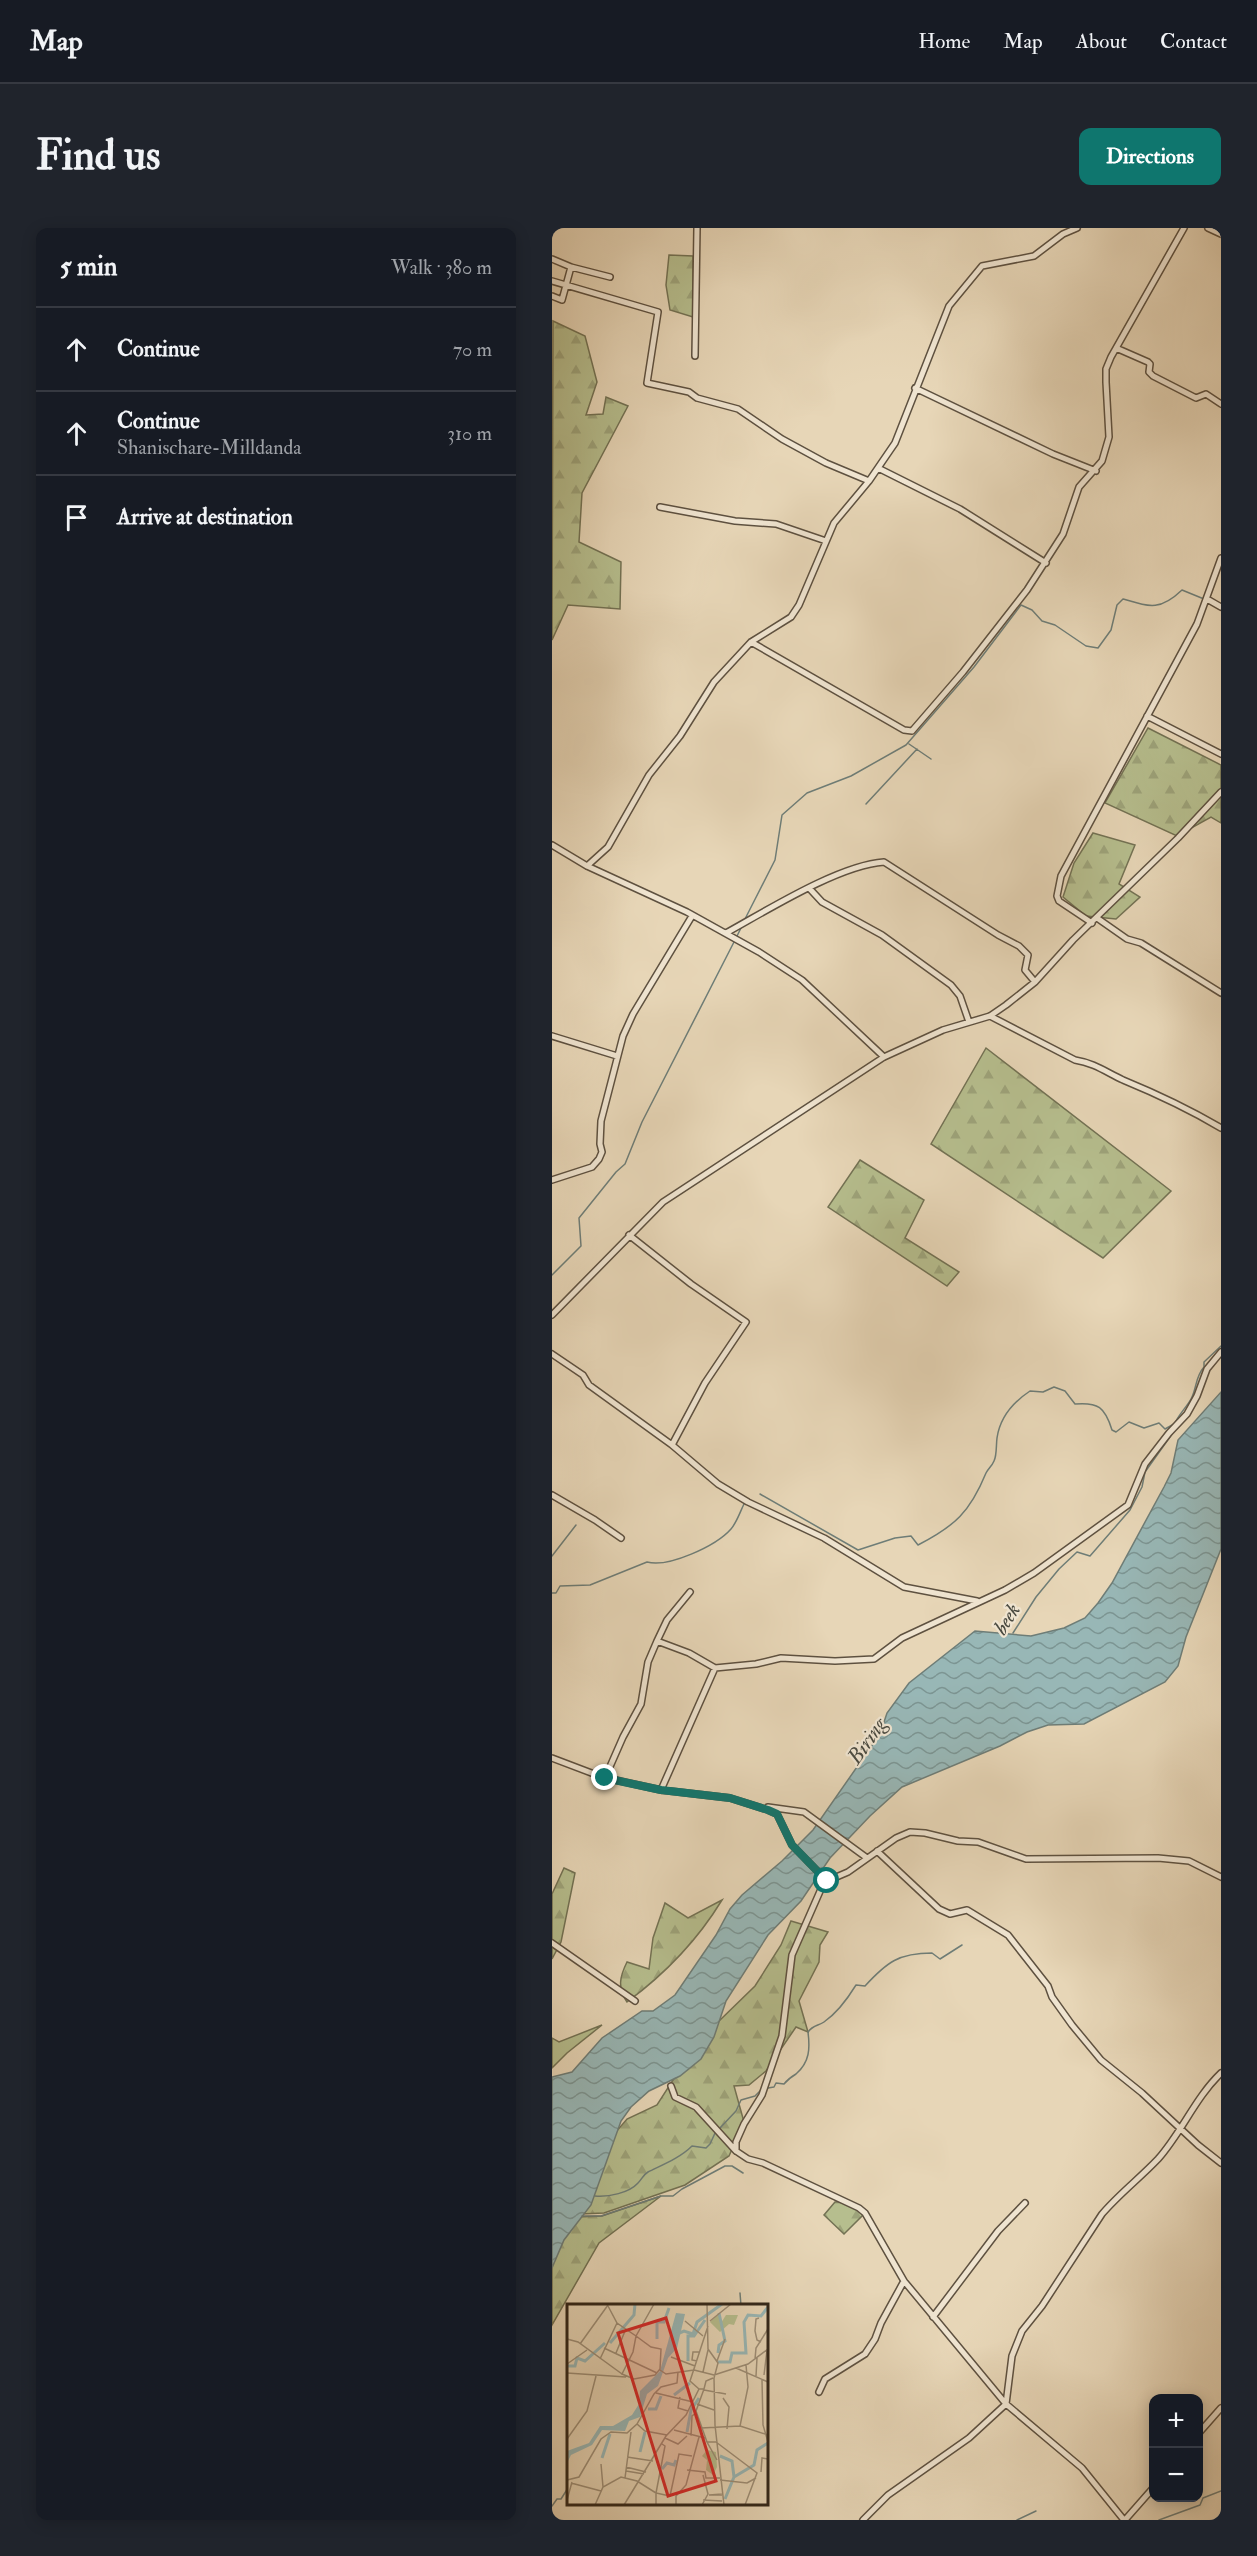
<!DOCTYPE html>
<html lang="en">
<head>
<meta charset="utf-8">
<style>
  :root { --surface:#171b24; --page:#20242c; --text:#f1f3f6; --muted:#9ea1a6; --line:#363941; --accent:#0f766e }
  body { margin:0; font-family:"IM FELL Double Pica",serif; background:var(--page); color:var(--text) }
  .controls { position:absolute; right:18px; bottom:18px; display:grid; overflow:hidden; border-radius:12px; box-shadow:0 3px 15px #0003 }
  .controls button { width:54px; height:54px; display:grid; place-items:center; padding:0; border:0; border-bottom:2px solid var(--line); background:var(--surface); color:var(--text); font:30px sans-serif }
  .stop { position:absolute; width:18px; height:18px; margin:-14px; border:4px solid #0f766e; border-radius:50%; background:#fff }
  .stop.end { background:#0f766e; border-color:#fff; box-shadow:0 2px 6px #0008 }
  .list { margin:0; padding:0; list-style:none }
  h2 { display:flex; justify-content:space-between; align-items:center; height:78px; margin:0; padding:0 24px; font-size:26px }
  h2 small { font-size:20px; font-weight:400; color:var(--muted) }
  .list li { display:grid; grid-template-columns:39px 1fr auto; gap:18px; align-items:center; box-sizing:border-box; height:84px; padding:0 24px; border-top:2px solid var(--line) }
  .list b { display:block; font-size:22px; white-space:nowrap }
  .list p { margin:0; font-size:20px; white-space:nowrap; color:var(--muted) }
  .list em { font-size:20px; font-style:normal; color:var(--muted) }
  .icon { flex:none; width:33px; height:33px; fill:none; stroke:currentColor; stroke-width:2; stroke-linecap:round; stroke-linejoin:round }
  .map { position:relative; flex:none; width:669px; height:2292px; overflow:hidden; border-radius:12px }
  header { display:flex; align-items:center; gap:36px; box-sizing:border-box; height:84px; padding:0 30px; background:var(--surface); border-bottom:2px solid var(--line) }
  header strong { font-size:28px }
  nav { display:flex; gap:33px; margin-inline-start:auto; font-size:21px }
  .intro { display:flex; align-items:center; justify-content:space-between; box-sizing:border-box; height:144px; padding:0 36px }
  h1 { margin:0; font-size:42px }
  .button { padding:15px 27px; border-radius:12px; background:var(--accent); color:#fff; font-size:21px; font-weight:700 }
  main { display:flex; gap:36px; padding:0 36px }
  aside { flex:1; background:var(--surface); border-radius:12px; box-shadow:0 3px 15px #0003 }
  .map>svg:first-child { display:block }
</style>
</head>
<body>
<header>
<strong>Map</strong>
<nav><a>Home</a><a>Map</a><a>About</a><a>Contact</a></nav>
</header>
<div class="intro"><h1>Find us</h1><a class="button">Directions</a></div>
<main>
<aside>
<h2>5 min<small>Walk · 380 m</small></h2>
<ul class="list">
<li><svg class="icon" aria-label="ahead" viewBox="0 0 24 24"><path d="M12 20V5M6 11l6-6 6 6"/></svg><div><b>Continue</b></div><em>70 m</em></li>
<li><svg class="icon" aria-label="ahead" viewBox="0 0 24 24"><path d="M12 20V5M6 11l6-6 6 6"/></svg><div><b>Continue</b><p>Shanischare-Milldanda</p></div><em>310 m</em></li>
<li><svg class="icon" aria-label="arrive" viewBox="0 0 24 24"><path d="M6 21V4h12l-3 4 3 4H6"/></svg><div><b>Arrive at destination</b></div></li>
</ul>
</aside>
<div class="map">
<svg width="669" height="2292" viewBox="0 0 669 2292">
  <defs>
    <pattern id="grass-tufts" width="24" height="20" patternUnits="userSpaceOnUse" patternTransform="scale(1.5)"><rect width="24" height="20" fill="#b6be8e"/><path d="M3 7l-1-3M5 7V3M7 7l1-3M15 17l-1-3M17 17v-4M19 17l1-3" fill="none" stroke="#9da37a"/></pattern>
    <pattern id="forest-firs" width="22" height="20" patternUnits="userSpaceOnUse" patternTransform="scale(1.5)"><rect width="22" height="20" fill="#b6be8e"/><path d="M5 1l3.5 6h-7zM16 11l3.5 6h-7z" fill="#9da37a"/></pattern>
    <pattern id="water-waves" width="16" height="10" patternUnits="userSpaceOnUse" patternTransform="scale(1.5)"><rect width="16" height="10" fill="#98b7b6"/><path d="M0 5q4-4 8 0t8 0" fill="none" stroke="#7c9593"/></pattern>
  </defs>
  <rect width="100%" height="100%" fill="#e7d6b7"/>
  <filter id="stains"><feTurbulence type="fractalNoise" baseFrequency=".00333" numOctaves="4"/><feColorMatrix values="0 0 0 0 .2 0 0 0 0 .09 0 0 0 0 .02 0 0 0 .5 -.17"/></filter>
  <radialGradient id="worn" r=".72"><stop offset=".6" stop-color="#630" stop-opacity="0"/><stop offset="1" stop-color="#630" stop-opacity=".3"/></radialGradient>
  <path fill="url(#grass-tufts)" stroke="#737254" stroke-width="1.5" d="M50,1797l-35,28 -15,15v-30l7,4z"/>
  <path fill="url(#forest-firs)" stroke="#737254" stroke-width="1.5" d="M117,27l24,1v61l-23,-7 -4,-25z
    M1,93l32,15 12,46 -11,33 17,-1 3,-17 22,9 -46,87 -3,49 42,20 -1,47 -52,-4 -16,35z
    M596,500l73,37v58l-10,-6 -34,19 -72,-33z
    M541,605l42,12 -16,39 21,13 -24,22 -30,-3 -23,-19 11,-34z
    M434,820l185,143 -68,67 -172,-114z
    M308,932l64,40 -19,38 54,34 -12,14 -119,-79z
    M12,1640l11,5 -14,69 -9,17v-65z
    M170,1672c-25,41 -57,74 -95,102 -10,-14 -7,-26 0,-40l22,7 4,-31 12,-35 23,15z
    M239,1693l37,11 -8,13 -1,17 -20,39 9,31 -12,-5 -30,44 -17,14 -15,1 10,36 -15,34 -44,29 -81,28 -24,1 11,-53 36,-42 30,-14 25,-39 35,-43 38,-37 26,-41z
    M109,1968l-62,47 -47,82v-88l24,-20 26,-1z
    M295,1973l18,12 -21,21 -20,-19 11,-13z"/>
  <path fill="url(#water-waves)" stroke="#6e7d77" stroke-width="1.5" d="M669,1164v157l-35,88 -8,29 -13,16 -81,42 -36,1 -21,7 -27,14 -98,41 -32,29 -40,42 -29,43 -33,34 -42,66 -12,36 -13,22 -21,17 -31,15 -18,16 -10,14 -30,84 -27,35 -12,28v-191l20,-5 30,-34 40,-27h11l22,-16 41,-60 14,-26 12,-14 40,-34 31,-31 67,-96 7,-21 22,-30 66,-52 56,5 33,-8 21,-10 13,-15 14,-20 52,-96 7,-14 7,-33z"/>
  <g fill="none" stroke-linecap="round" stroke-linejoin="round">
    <path stroke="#6e7d77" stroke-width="1.5" d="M357,516l22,15
      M314,576l51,-55
      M193,691l30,-59 7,-45 25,-22 44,-17 55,-31 68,-78 47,-62 11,5 10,11 13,4 31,21 12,2 13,-18 6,-25 6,-6c27,8 37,12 59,-9l22,9
      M184,710l6,-12
      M0,1047l29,-29 -2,-28 37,-46 9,-8 17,-42 92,-180
      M622,1197c4,-10 12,-17 17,-26 6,-11 4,-22 13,-32v-5l17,-16
      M208,1266l98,56 37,-12 16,-2 7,9c37,-19 52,-33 68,-72 2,-4 6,-7 8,-12 3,-6 2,-16 3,-23 3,-21 15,-35 33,-47l13,1 11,-5 11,4 10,13c23,-2 30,3 37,26l4,2 13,-10 15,6 15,-5 6,6 9,-5
      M0,1328l24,-31
      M0,1365h4l4,-7 30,-1 57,-23c21,6 69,-16 84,-33 6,-7 9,-17 13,-25
      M461,1405l23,-36 23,-28 18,-17 13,4 40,-46 12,-23 3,-15 27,-38
      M216,1860l6,-1 2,-4 8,1c4,-5 7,-7 12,-10 14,-12 14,-26 12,-42 5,-7 10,-6 16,-10 13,-9 24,-24 32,-37l9,1c22,-24 34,-33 67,-33l8,6 22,-14
      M168,1900l16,-17 5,-11 14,-4 7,-7
      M43,1968c14,1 34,-3 43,-13 4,-4 5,-8 10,-11 14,-7 32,-14 44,-26l14,2 4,-4 6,-13
      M30,1988h19l60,-20h12l9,-7 43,-23h7l11,7
      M188,2065l1,13
      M0,2278l5,-7h4l7,-11
      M465,2292l19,-9
      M607,2292l41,-15 3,-7 18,-7"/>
    <g stroke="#5e5140" stroke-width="8">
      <path id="minor" d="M656,0l13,6
        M0,31l19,8 -9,33 -10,-4
        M19,39l39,10
        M0,53l106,31 -11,71 42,9 8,6 41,11 44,30 44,24 43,18
        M564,120l32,14 2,2 -1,8 4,4 43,22 10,-4 15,10
        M143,128l2,-128
        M363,160l138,66 43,17
        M326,240l82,41 86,54
        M108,279l75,14 41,3 50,17
        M655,371l14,8
        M199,414l153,88 8,1 51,-59 64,-82 36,-56 16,-47 23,-26 7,-24 -3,-55v-13l5,-12 73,-129
        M595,488l74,38
        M0,617l35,21 100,46 72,40 43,28 82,77
        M35,638l21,-19 41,-72 31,-39 34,-54 37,-40 40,-25 8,-12 35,-82 35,-42 26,-38 54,-137 33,-40 52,-10 29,-22 14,-6
        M257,660l13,14 60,33 69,50 9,11 9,26
        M545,690l30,21 14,4 80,50
        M540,695l-33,-22 -2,-5 4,-20 136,-252 24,-66
        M174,705c40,-22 113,-68 158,-71l114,73 21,11 9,9 -3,15 10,12
        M438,788l85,44c19,3 31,12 48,20 34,14 66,29 98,48
        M0,808l65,20
        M0,952l40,-13 7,-8 3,-7 -2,-8 1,-23 22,-85 10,-22 59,-98
        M77,1007l62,49 55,38 -41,61 -33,62
        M0,1087l111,-113 221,-145 59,-27 47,-14 16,-11 29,-23 38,-42 105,-102 43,-46
        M0,1126l31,21 6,10 83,60 46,39 30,18 76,36 80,49 73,14
        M0,1267l43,25 26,18
        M105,1413l10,-21 23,-28
        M0,1530l50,19 59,13 69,8 38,12 9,4 15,31 35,36
        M53,1550l18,-41 18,-33 7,-42 9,-21 32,12 26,15 41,-4 25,-6 54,3 39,-2 28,-21 103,-48 29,-17 94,-68 17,-41 24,-31 18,-19 10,-18 10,-27 14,-17
        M109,1562l54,-122
        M216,1579l36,5 63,46
        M325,1623l62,58 11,5 17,-4 41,25 40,51 4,11 20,28 29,35 41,33 56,52 23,18
        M669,1649l-32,-16 -31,-3 -132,1 -48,-17 -20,-1 -33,-8 -15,-1 -14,6 -48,34 -21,9 -6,8 -29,66 -10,81 -20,59 -18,29 -8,18v9l12,8 15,4 96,45 6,5 39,68 102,123 6,-48 10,-25 20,-25 60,-92c17,-20 38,-36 56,-55 24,-27 37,-61 63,-86
        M0,1715l83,58
        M119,1858l4,11 21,10 40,44
        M381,2089l65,-86 27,-28
        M267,2164l6,-13 40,-25 10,-15 6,-16 23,-42
        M646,2206l23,-26
        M311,2292l25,-25 81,-57 37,-34 76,64 42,52
        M573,2292l29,-33"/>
    </g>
    <use href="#minor" stroke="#efe4d0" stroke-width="5"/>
  </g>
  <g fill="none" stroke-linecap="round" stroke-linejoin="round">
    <path stroke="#0f766e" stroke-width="8" d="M53,1550l56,12 69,8 38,12 9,4 15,31 35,36"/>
  </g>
  <g text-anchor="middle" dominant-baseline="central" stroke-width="4.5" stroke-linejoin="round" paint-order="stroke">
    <g font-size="21" font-style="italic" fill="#4a4a40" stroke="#efe4d0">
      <text transform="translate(455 1391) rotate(-58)">beek</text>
      <text transform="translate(315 1513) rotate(-55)">Biring</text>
    </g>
  </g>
  <g transform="translate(15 2076)">
    <rect width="201" height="201" fill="#e7d6b7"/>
    <path d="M152,10l2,9 5,-8h12l-4,10 -5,-1 -9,8 -10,-10zM140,146l9,2 1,15 -4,8 -7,-5 1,-10 -5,-4z" fill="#b6be8e"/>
    <path d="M109,9l9,1 -8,34 -9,10 -10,28 -11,8 -7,23 -11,4 -4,10 -23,-1 -10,15 -21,10 -4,8v-12l22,-8 11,-17h13l19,-11 7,-11 1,-13 20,-20z" fill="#98b7b6"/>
    <path fill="none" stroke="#98b7b6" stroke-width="3" d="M110,30l7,-3 9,3 4,-12 25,-18M90,35v-17h7l5,-14M43,39l24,-28 1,-11M151,49l1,-8 6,-4 -6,-28M121,57v-25h6l11,-16M151,58h12l2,-9h14l-2,-31 4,-7 13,1 7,-9M0,62h8l2,-8 8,3 20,-18M107,91l16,-12M81,105h8l5,-13M120,128l4,-22 8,-12M73,148l5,-20M153,152l12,5 2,16M35,154l8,-24M95,165l5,-6 7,2 2,-5M158,195l9,-22 20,-12 3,-15 11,-7"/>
    <path fill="none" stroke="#9e8f78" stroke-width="1.5" d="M140,0l1,45 10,14 -4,15 1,47 9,80M41,2l9,17 19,13 18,-32M192,14l-3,1 -1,12 2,9 4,2M118,17l18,15M143,17l21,-17M69,32l15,11 10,2 -1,20 -5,6 -21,4 -12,-5 11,-22zM0,35l11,3 44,32M13,40l28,-39M37,44l53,25M49,49l9,-22M104,53l24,9M33,55l17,-36M188,55l1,-11 12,-19M130,57l-5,-1 1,-8h7M150,57l8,-22M0,60l20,-14M179,61l2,22 -8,39 28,9M169,64l32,14M93,66l6,4 28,-4 20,5M136,68l5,-22M0,69l59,4M147,71l34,-11 20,-15M197,71l3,-25M189,72l1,-18M195,76l1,45 5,17M132,85l-9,-8 18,-55M137,85l-8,22 11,31M137,86l22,4M89,89l37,9M113,93l-2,11 10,3M156,94l6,9 -2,22M130,100l17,6M70,120l17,-30 7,-7 16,-4 1,-11M134,124l39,-2M107,126l31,8M124,132l1,-20 4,-3M98,134l13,6 9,-8M0,135l20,-28 9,-35M149,138l41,31 -12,32M149,138h-9l10,18M95,140l3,2 -9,47 14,3 9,-42 13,2M60,153l26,4M34,160l2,23M59,163l20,5M120,166l18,2 1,6h14M59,167l18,3M194,168l1,-14 6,1M58,174l6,-46M0,176l12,-3 22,-38 10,-7 16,1 10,-9 8,7 22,4M153,176l27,3 9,-5M4,179l30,8M155,190l-13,1h13M0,196l5,-18M136,196l19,1M28,201l8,-18 18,-10 16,4 19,12v12M57,201l42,-69 20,-21 13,-26h5l2,-8 7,-3M109,201v-9l10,-11 13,-48M135,201l6,-11 -5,-19"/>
    <path fill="#d62828" fill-opacity="0.15" stroke="#d62828" stroke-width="3" d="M99,14l50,163 -48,15 -50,-163z"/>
    <rect width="201" height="201" fill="none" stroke="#302519" stroke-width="3"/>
  </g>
  <rect width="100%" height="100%" filter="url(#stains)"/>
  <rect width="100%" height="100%" fill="url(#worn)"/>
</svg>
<div class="controls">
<button>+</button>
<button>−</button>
</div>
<div class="stop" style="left:275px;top:1653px"></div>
<div class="stop end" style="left:53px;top:1550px"></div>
</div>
</main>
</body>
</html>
